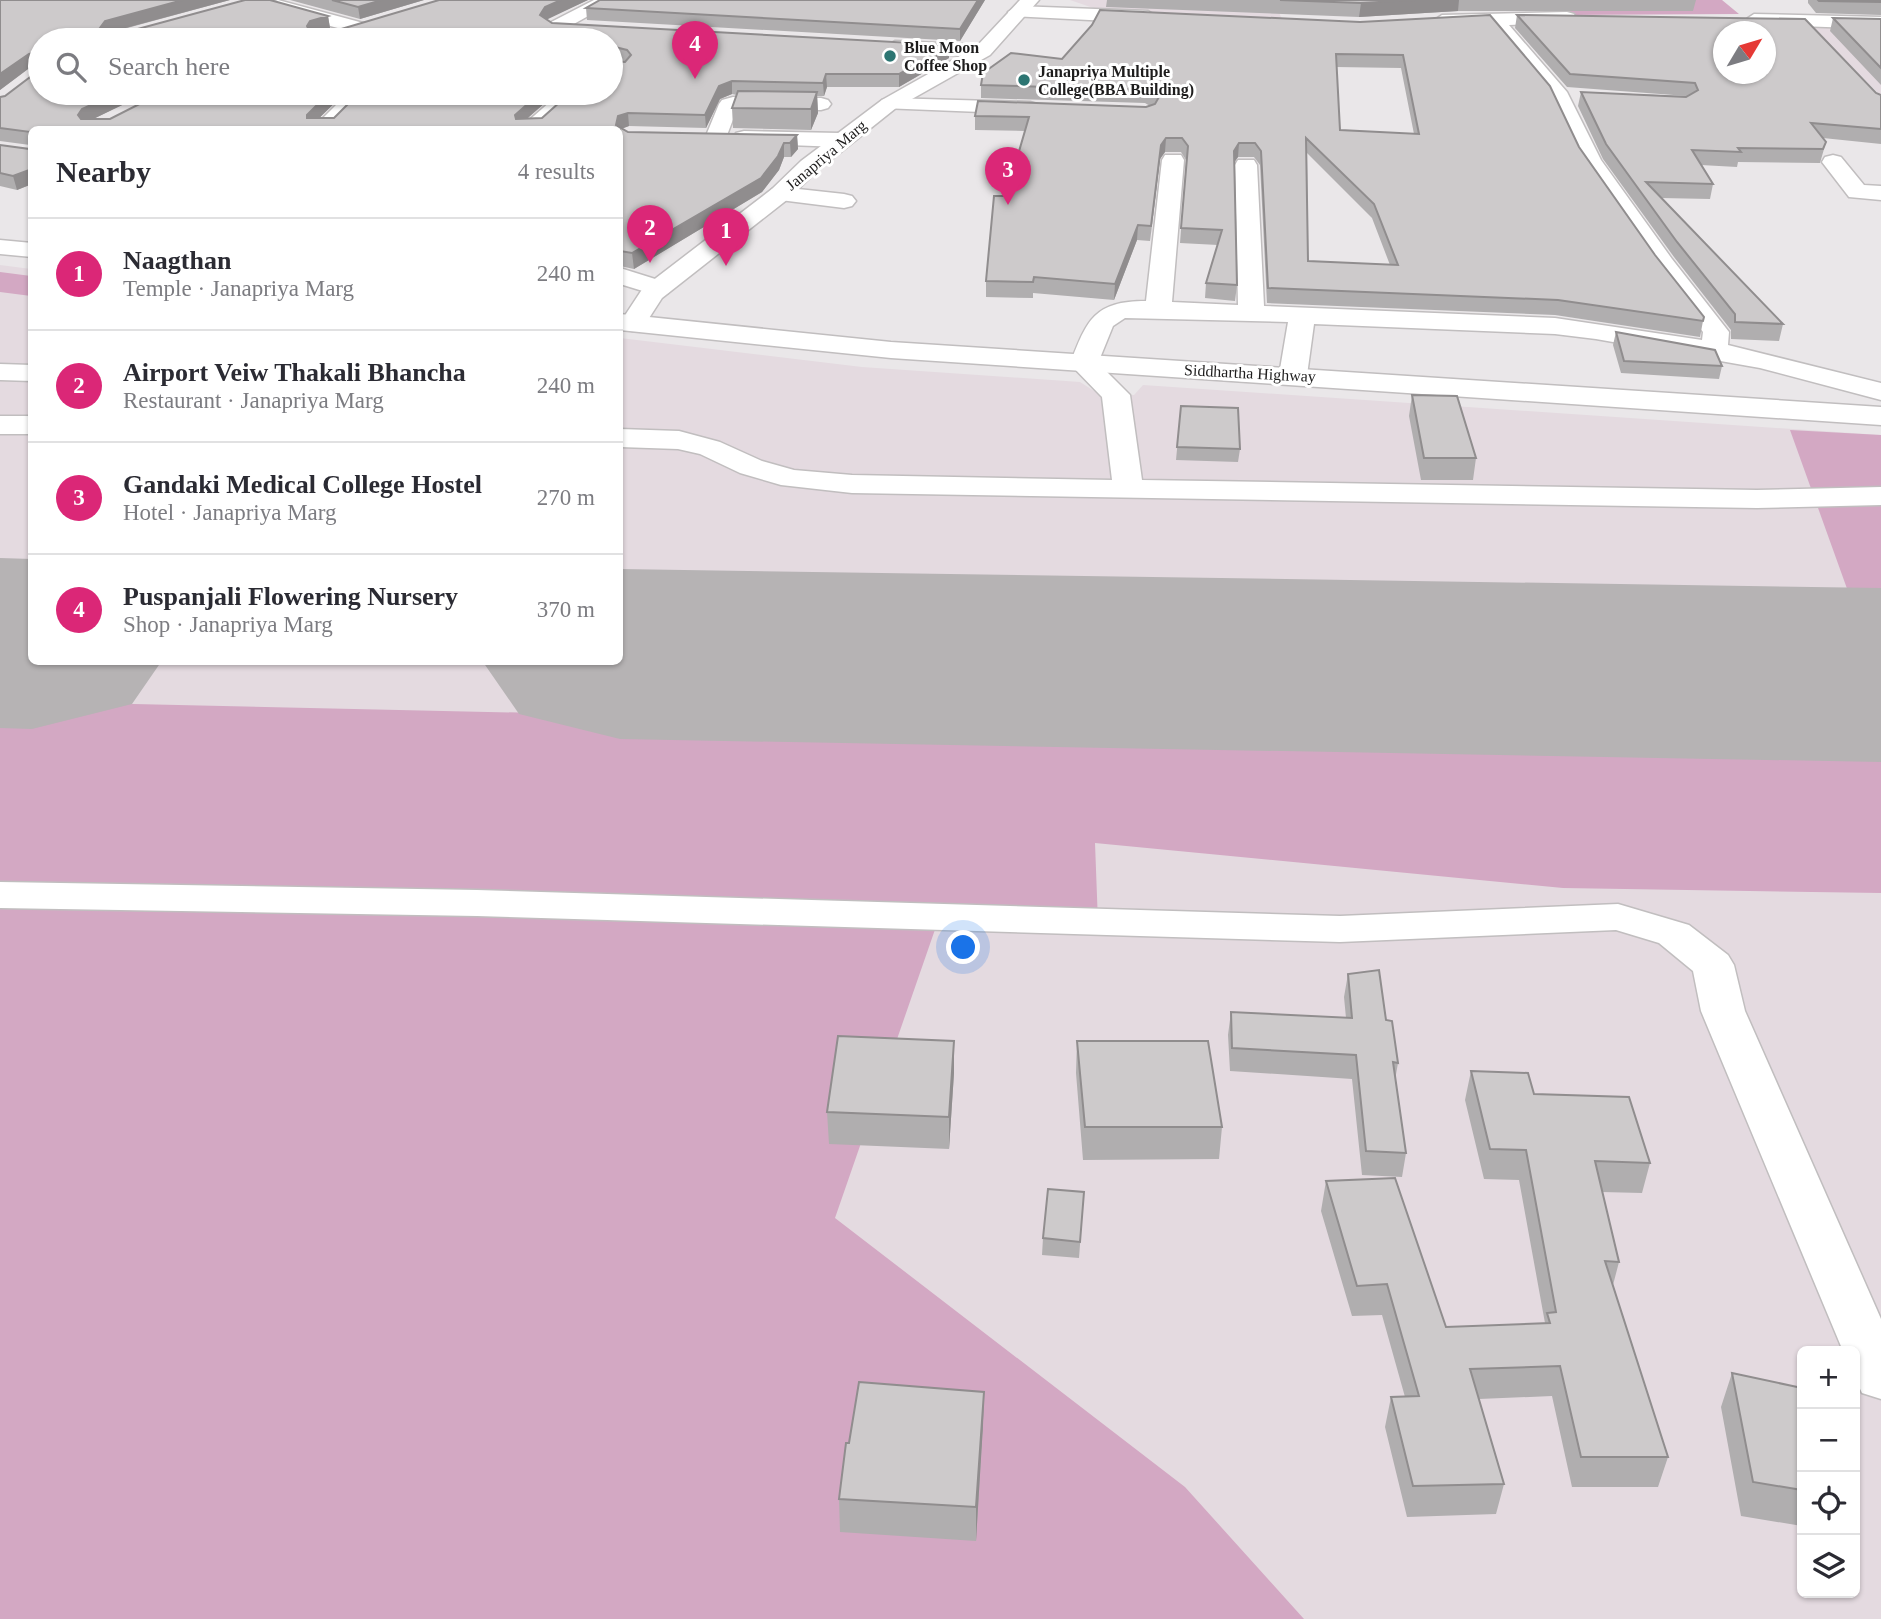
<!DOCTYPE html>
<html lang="en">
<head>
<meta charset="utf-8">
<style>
  :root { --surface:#fff; --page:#f2f2f3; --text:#2b2b33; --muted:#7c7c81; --line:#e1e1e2; --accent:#db2777 }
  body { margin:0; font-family:"Times New Roman",serif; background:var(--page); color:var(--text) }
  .controls { position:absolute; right:21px; bottom:21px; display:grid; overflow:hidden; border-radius:10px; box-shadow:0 2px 5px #0004 }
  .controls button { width:63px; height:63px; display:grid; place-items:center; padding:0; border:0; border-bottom:2px solid var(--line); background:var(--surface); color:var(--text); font:35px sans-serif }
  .compass { position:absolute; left:1713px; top:21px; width:63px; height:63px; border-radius:50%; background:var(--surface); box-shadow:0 2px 5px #0004; rotate:52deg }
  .you { position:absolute; left:964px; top:948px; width:24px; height:24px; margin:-18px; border:5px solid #fff; border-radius:50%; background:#1a73e8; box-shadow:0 0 0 10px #1a73e833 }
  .badge { display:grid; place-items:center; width:46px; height:46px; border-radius:50%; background:var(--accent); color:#fff; font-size:23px; font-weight:700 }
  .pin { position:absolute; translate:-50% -58px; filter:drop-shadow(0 2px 4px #0008) }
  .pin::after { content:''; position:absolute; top:37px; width:24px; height:21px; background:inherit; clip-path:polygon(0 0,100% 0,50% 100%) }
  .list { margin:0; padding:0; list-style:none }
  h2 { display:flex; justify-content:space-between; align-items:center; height:91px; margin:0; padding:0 28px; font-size:30px }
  h2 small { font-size:23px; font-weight:400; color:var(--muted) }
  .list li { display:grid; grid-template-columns:46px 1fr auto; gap:21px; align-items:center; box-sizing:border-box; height:112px; padding:0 28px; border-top:2px solid var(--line) }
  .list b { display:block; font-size:26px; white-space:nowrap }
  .list p { margin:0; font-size:23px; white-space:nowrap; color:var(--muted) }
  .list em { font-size:23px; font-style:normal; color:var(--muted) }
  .icon { flex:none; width:38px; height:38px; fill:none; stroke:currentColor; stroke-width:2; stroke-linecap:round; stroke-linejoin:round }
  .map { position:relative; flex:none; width:1881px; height:1619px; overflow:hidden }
  .search { position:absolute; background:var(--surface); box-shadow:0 2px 5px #0004; left:28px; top:28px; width:595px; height:77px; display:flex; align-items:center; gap:18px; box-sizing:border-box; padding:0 24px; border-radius:38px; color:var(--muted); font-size:26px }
  .panel { position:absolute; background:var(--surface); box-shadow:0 2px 5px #0004; left:28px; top:126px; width:595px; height:539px; border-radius:10px }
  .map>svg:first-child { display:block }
</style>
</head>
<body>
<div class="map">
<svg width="1881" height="1619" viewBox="0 0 1881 1619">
  <rect width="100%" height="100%" fill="#eae7e9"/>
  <path fill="#e4dae0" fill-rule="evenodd" d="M1070,0h203l9,19 -171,-5z
    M1809,23l72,2v71z
    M0,265l31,4 1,393h588v-324l242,29 218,15 19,12 35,1 9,-10 738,50v1184h-1881zM1802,1351h53v242h-53z"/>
  <path fill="#d3a8c3" d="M1493,0h229l17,14 -177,1 -10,-11z
    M0,272l31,4v20l-31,-4z
    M1790,430l91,5v187h-22z
    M0,701l1881,42v150l-318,-5 -468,-45 3,80 -159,-5 -104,300 350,269 119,132h-1304z"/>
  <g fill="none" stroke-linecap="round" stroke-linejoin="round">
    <path fill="#b6b3b4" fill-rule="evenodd" d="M0,558l32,1v103h129l-29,42 -100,25 -32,-1z
      M620,569l1261,19v174l-1261,-23 -101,-25 -36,-52h137z"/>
    <g stroke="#c1bebf" stroke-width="3">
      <path id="minor" d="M278,0l89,24 3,4 -10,6 -89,-24 -2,-4 2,-4z
        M594,0h23l-72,40h-24l3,-4z
        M1017,6l131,5 9,6 -9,6 -138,-7 -2,-4z
        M1567,12l7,2 2,4 -2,4 -65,3 58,67 34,68 71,99 57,73 -1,13 153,38v17l-121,-32 -164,-29 -41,-5 -241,-10 -7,51 -4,6 -10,2 -10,-2 -4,-6 9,-53 -163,-4 -12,8 -15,37 32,32 12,85 615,10 124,-3v18l-124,3 -905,-15 -71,-8 -41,-12 -40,-19 -22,-5 -58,-2v-18l59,2 41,11 42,19 32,9 58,5 260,5 -10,-83 -32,-33c17,-44 24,-63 76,-63l16,-141 3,-5h16l3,5 -12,142 66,3 -3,-140 3,-5h16l3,5 7,141 291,12 147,22 1,-8 -49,-63 -75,-109 -29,-62 -61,-72 -47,1 -9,-6 9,-6z
        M1754,14l127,3v12l-134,-5 -2,-4z
        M895,41l88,4 10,6 -10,6 -95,-6 -3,-4z
        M348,93l21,1 -35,36h-23z
        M535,93h32l9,6 -34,31h-24l33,-29 -13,-4z
        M733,97l88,1 7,2 3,4 -3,4 -7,2 -84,-1 -13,34h-16l-3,-5 14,-34 3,-4z
        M889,98l141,4 7,2 4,4 -4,4 -7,2 -148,-6 -3,-4 3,-4z
        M744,131l96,2 8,2 3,5 -3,5 -8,2 -104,-4 -3,-5 3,-5z
        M1833,155l8,2 23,28 17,1v14l-32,-3 -27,-35 3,-5z
        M780,187l64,7 8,2 4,5 -4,5 -8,2 -72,-9 -4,-5 4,-5z
        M620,268l48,15 4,5 -4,5 -9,3 -39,-12z
        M0,364l32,1v16l-32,-1z
        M0,416h32v18h-32z
        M0,882l477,8 863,26 278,-12 71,21 39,30 6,10 11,46 136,308v80l-19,-6 -7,-15v-27h-12l-142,-340 -8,-40 -34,-28 -43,-13 -276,12 -863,-26 -477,-8z"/>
    </g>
    <g stroke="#c1bebf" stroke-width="3">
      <path id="major" d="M1020,0h19l-49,55 -94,53 -79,63 -29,28 -126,99 -20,31 -9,2 -9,-2 -4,-6 23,-35 129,-99 29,-28 81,-61 94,-53z"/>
    </g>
    <g stroke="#c1bebf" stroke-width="3">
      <path id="highway" d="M0,240l32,3v14l-32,-3z
        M620,314l271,28 990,65v18l-990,-67 -271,-28z"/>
    </g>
    <use href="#minor" fill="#fff" fill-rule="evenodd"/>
    <use href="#major" fill="#fff" fill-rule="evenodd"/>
    <use href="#highway" fill="#fff" fill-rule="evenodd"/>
  </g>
  <path fill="#b0aeaf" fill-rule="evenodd" d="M0,0h230l-110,30h14l194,-14 2,12 -7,2h15l101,-30h149l-42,19 6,4 397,35 -50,29h-72l-3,9h-7l1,17 -7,17 -78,-2 -1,-20 5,-13 -5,-1 -12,5 -14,29 -77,-2 -7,2 6,4 169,3 1,14 -7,8h-7l-5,13 -17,22 -128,77 -14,-3v-136h-588v54l-15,6 -17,-4v-41l30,4v-4l-30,-4v-44l5,-1 33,-25v-6l-6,1 -32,24zM40,40h571v18l14,4 -83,56 -15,1 19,-17 -1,-9h-186l-25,25h-15l26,-25 -235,26h-17l54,-26h-107z
    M290,0h134l-64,19z
    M985,0l-25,41 -373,-21 -1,-12z
    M1107,0h589l-3,11h-235l-99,6 -253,-10z
    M1808,0h73v15l-65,-2 -8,-10z
    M1517,15l364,80v49l-58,-6 3,4 -6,21 -82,-1 -1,5 -36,-2 12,19 -3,15 -49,-1 122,126 -4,17 -48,-2v-9l-57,-73 -71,-98 -25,-53 3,-14 106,4 -120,-9 -52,-59z
    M1833,18l48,1v66l-51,-54z
    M1360,22l219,125 76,108 48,66 -3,16 -145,-22 -288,-12 -7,-138 -6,-8h-16l-4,6 3,122 -2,16 -30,-3 1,-15 12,-38 -38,-2 6,-83 -5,-8h-16l-5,7 -10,82 -13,-1 -23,60 -81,-7v5l-47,-1v-16l39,-150 -50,-1v-14l171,-9 4,-1 -5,-3 -164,-5v-13l81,-26zM1336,67l65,1 13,66 -74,-4zM1307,153l65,65 18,47 -82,-4z
    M1616,332l106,34 -3,13 -98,-6 -8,-28z
    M1412,395l64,63 -3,22h-52l-12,-64z
    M1181,406l59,43 -2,13 -62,-2z
    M1348,974l38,46 12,43 -3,17 11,73 -4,24 -40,-2 -10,-96 -122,-8 -2,-36 3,-23 115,6 -2,-21z
    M1077,1041l145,86 -3,32 -136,1 -7,-87z
    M1471,1071l63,23 116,69 -8,30 -40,-1 17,70 -6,23 55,172 -10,30h-86l-20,-91 -73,3 25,85 -8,30 -89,3 -22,-90 6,-30h14l-23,-82 -30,1 -31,-105 5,-30 120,146 99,-4 -26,-143 -35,-1 -19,-79z
    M954,1073l-5,76 -120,-5 -2,-32z
    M1084,1192l-5,66 -37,-3 1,-17z
    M1732,1373l70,15v138l-61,-10 -20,-109z
    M984,1392l-1,33 -7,116 -136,-9 -1,-33 10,-56z"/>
  <path fill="#908d8e" d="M183,0h47l-123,33 -7,-5 5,-7z
    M382,0h42l-64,19 -2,-12z
    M561,0h27l-42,20 -6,-5 5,-8z
    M978,0h7l-25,41v-12z
    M1415,0h44l-1,11 -99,6 2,-14z
    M328,16l2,12 -18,5 -5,-7 3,-5z
    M949,45v13l-50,29v-13z
    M38,52l2,13 -8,1 -32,24v-16l29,-20z
    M826,74l1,13 -3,9 -1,-13z
    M732,81v13l-12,5 -14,29 -1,-13 14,-29z
    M817,92l1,21 -7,17v-21z
    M117,93h30l-62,30 -3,6 -4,-14 4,-6z
    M329,93h16l-36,35v2l-2,-15z
    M540,93h5l1,9 -30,26 -1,-13z
    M628,113l1,13 -10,4 -3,-5 2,-9z
    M797,135l1,14 -7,8 -1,-14z
    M1166,138l-1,14 -5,7 -10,82 11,-96z
    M784,143v14l-5,13 -17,22 -128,77 -2,-16z
    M1239,143l-1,14 -6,8 2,-14z
    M32,169v15l-15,6 -4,-14z
    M1138,225l-1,15 -23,60 1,-16z
    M954,1041v32l-5,76v-32z
    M984,1392l-1,33 -7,116v-34z"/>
  <path fill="#cdcacb" stroke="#908d8e" stroke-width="2" fill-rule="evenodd" d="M0,0h183l-78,21 -5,7 2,2h32l111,-30h25l58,16 -18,5 -3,5 2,4h29l101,-30h122l-16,7 -5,8 12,8 397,22 -50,29h-73l-3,9 -91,-2 -13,5 -14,29 -77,-2 -10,3 -2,9 12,7 169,3 -7,8h-6l-6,13 -17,22 -129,75 -12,-2v-121h-588v39l-19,7 -13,-3v-28l30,4 1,-17 -31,-4v-31l5,-1 33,-25v-19l-9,2 -29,20zM40,40h571v6l16,4 4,5 -6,7 -14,-1v32h-41l-28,25 -26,1 -1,-4 25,-22h-181l-25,25h-27v-3l22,-22h-168l-51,26h-29l-3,-4 4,-6 35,-16h-77z
    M332,0h50l-24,7z
    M600,0h378l-18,29 -374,-21z
    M1280,0h135l-54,3z
    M1818,0h63v2l-62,-1z
    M1100,10l260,12 130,-7 60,71 29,61 76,108 49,62 -1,4 -145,-21 -290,-12 -7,-137 -6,-8h-16l-5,8 3,134 -31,-2 16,-53 -41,-2 7,-82 -6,-8h-16l-5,7 -10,81 -13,-1 -23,59 -81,-7 -1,5 -47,-1 8,-85h12l23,-79 -54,-1 3,-15 168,6 9,-3 4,-7 -13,-7 -165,-5 2,-12 28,-20 51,6 30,-34zM1336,54l67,1 16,79 -79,-4zM1306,138l68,66 24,61 -90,-4z
    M1517,15l288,4 71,74 5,2v34l-70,-6 15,19 -3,7 -85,-1 3,4 -49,-2 21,34 -67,-2 137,142 -48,-2v-8l-58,-72 -71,-98 -25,-52 105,5 12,-7 -3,-7 -125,-9zM1724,32h42v42h-42z
    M1833,18l48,1v49z
    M738,91l79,1 -6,17 -79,-1z
    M1616,332l99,18 7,16 -98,-5z
    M1412,395l45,1 19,62h-52z
    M1181,406l57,2 2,41 -63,-2z
    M1379,970l7,50 6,1 6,42 -5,-1 13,91 -40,-2 -10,-96 -124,-7 -1,-36 121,6 -4,-44z
    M838,1036l116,5 -5,76 -122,-5z
    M1077,1041h131l14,86h-137z
    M1471,1071l57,2 6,21 95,3 21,66 -55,-2 24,101 -14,-1 63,196h-87l-21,-91 -90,3 34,115 -91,2 -22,-89 28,-1 -32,-112 -30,2 -31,-105 69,-3 51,149 104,-4 -3,-10 9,-1 -30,-162 -36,-1z
    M1048,1189l36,3 -4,50 -37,-4z
    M1732,1373l70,15v102l-49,-8z
    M859,1382l125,10 -8,115 -137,-8 7,-56h3z"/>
  <g fill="#2c7572" stroke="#fff" stroke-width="2.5">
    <circle cx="890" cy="56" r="7"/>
    <circle cx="1024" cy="80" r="7"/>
  </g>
  <g text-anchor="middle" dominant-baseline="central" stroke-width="6" stroke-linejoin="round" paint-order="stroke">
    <g font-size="16" font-weight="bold" fill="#1e1d1d" stroke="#fff" text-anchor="start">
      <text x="904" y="47">Blue Moon<tspan x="904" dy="18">Coffee Shop</tspan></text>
      <text x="1038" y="71">Janapriya Multiple<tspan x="1038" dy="18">College(BBA Building)</tspan></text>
    </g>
    <g font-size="16" fill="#1e1d1d" stroke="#fff">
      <text transform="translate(826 155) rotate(-40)">Janapriya Marg</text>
      <text transform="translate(1250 373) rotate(3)">Siddhartha Highway</text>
    </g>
  </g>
</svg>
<div class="controls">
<button>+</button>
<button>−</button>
<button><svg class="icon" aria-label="locate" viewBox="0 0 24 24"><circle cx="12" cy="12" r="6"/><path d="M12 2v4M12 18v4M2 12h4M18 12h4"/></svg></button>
<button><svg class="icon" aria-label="layers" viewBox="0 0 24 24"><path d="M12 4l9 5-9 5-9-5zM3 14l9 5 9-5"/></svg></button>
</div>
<svg class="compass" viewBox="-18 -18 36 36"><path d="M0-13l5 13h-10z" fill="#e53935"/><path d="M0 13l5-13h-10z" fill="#7c7c81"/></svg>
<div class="you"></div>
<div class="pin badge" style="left:726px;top:266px">1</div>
<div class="pin badge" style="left:650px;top:263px">2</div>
<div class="pin badge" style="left:1008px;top:205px">3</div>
<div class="pin badge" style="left:695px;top:79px">4</div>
<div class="search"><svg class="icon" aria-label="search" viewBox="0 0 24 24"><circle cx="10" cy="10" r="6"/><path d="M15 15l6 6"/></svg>Search here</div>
<section class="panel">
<h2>Nearby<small>4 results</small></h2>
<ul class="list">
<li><span class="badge">1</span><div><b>Naagthan</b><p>Temple · Janapriya Marg</p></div><em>240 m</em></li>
<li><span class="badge">2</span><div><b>Airport Veiw Thakali Bhancha</b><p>Restaurant · Janapriya Marg</p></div><em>240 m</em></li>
<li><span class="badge">3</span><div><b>Gandaki Medical College Hostel</b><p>Hotel · Janapriya Marg</p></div><em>270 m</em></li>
<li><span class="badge">4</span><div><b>Puspanjali Flowering Nursery</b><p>Shop · Janapriya Marg</p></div><em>370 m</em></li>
</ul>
</section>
</div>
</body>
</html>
